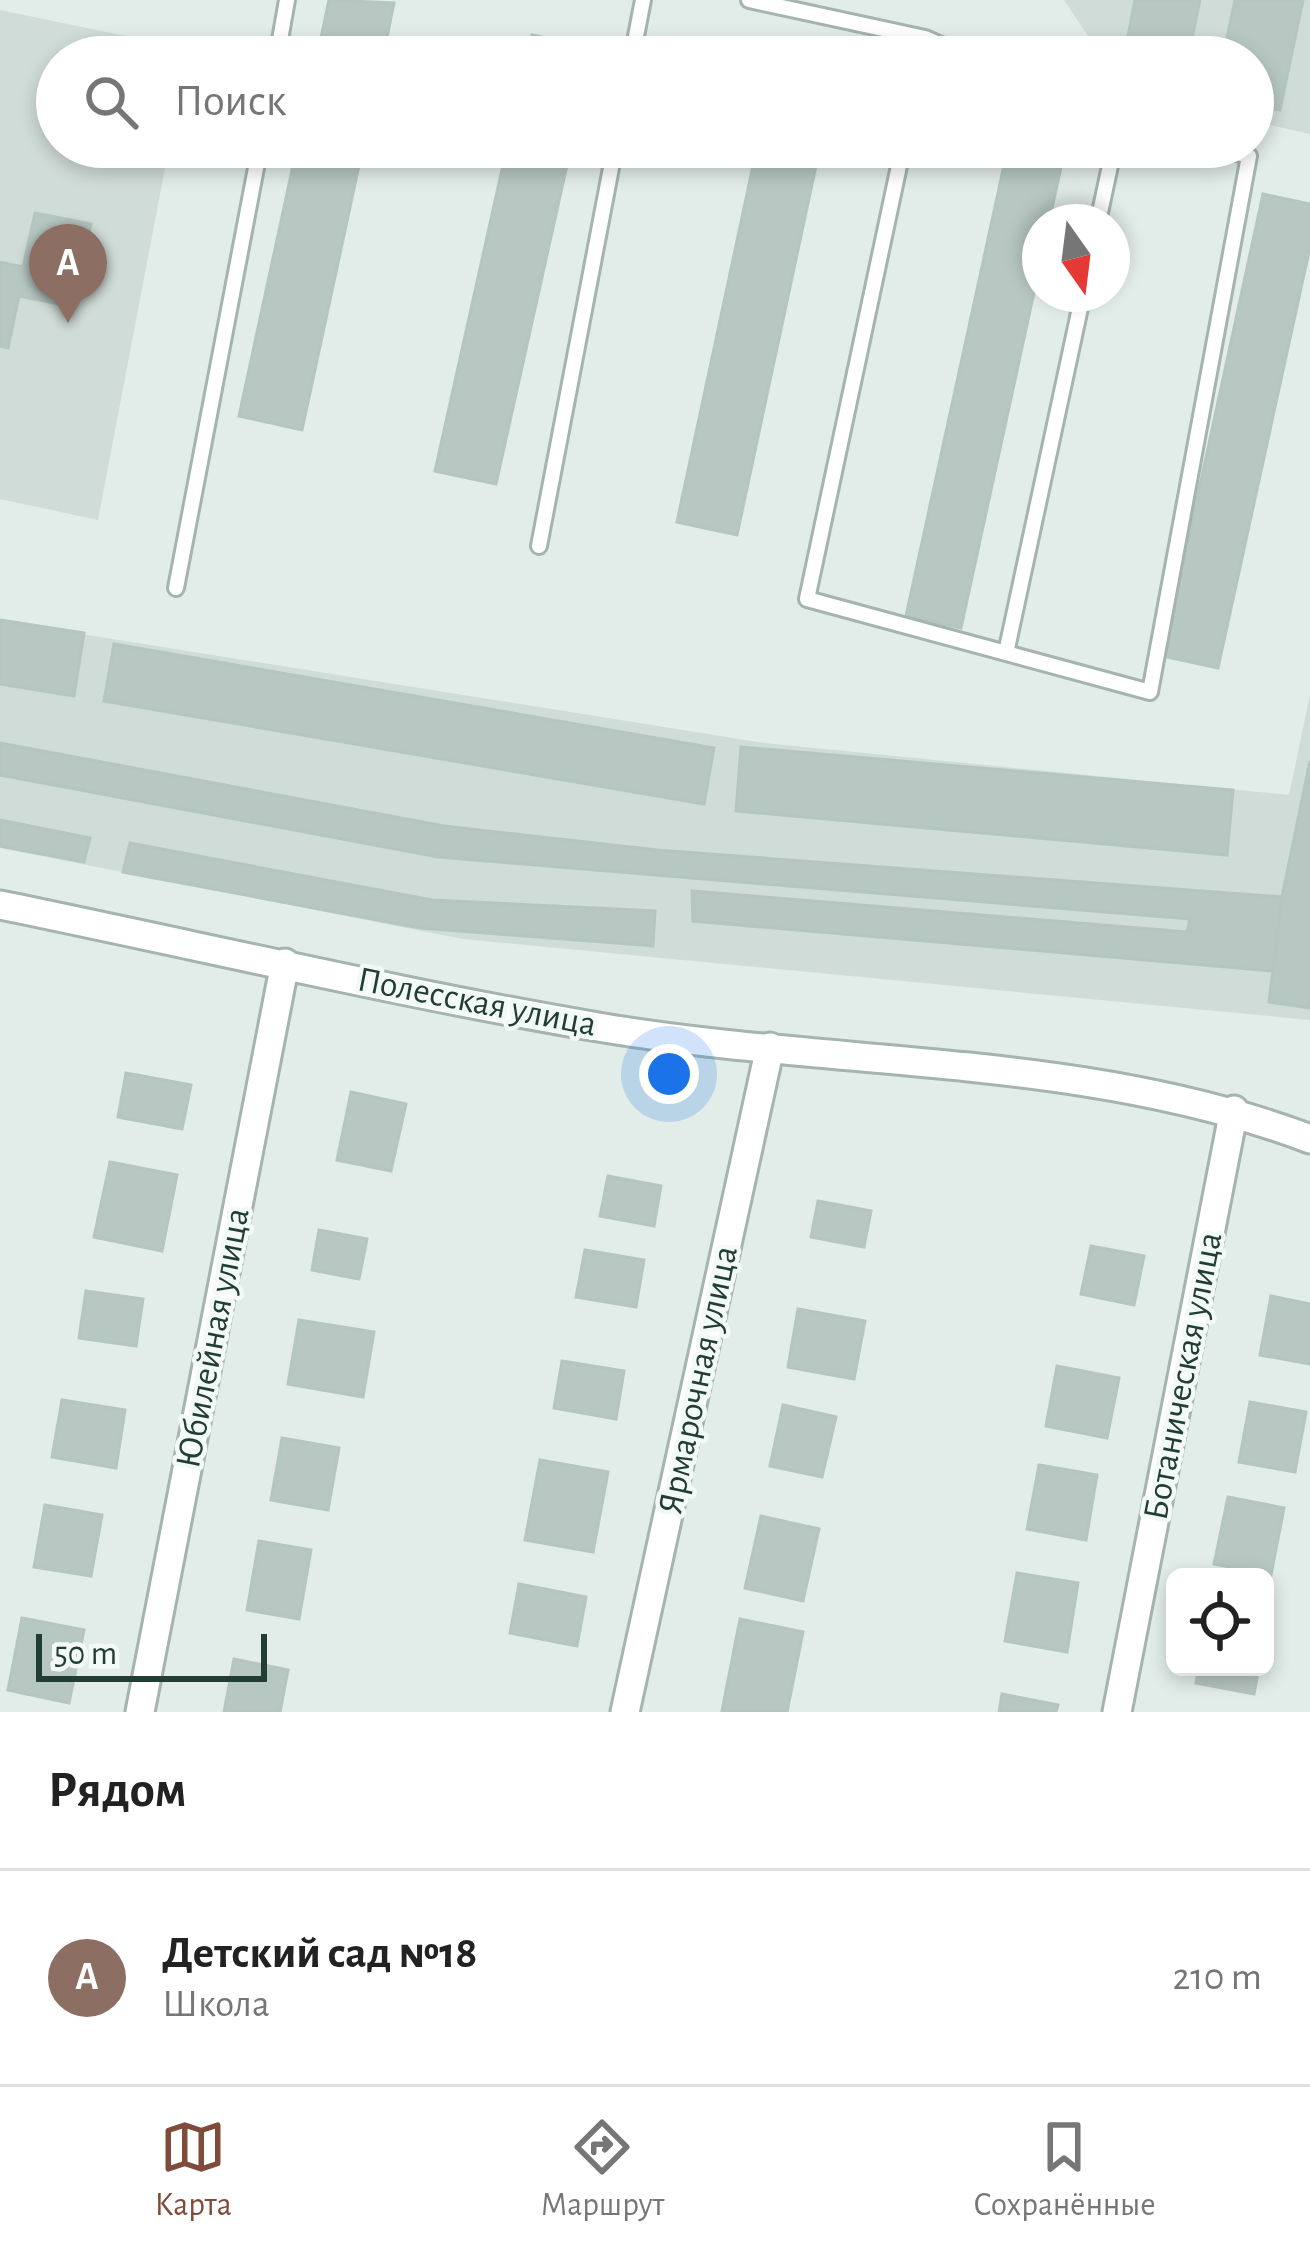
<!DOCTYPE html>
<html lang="ru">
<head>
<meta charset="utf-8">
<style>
  :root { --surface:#fff; --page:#f2f2f2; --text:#222; --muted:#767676; --line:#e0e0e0; --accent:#7f4c3c }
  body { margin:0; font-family:"Alegreya Sans",sans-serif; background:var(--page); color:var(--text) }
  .controls { position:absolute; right:36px; bottom:36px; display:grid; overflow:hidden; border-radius:18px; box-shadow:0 6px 18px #0003 }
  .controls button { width:108px; height:108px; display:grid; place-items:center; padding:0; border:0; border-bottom:3px solid var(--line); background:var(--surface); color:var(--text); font:60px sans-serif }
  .compass { position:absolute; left:1022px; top:204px; width:108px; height:108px; border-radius:50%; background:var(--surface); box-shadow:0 6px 18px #0003; rotate:166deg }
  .scale { position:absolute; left:36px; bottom:30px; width:231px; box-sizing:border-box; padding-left:12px; border:6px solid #223d36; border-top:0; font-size:33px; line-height:42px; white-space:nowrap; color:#223d36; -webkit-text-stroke:9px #f3f9f6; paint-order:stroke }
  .you { position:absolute; left:669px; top:1074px; width:42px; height:42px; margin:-30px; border:9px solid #fff; border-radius:50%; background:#1a73e8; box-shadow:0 0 0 18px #1a73e833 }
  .badge { display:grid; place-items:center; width:78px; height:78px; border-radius:50%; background:var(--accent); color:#fff; font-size:39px; font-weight:700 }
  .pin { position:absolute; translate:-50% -99px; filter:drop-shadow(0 3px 6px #0008) }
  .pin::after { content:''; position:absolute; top:63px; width:42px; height:36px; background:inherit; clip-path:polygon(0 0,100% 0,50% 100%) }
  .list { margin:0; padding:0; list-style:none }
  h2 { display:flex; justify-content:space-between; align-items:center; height:156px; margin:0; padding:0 48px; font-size:51px }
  h2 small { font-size:39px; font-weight:400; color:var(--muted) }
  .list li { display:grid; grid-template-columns:78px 1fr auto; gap:36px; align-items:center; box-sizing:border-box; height:216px; padding:0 48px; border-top:3px solid var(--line) }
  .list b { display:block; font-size:45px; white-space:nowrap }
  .list p { margin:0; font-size:39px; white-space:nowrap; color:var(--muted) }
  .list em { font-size:39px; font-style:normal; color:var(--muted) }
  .icon { flex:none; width:66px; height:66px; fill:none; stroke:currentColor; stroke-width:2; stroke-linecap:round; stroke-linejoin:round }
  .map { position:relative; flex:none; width:1310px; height:1712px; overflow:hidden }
  .search { position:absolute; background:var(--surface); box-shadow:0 6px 18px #0003; left:36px; right:36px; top:36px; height:132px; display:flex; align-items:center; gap:30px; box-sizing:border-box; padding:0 42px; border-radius:66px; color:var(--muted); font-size:45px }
  .sheet { height:372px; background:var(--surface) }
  nav { display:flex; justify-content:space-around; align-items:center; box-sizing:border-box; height:168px; border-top:3px solid var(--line); background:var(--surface); font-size:33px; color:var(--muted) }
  nav a { display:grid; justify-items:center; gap:6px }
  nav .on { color:var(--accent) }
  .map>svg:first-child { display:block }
</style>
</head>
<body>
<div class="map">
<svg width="1310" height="1712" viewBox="0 0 1310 1712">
  <rect width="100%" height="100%" fill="#e2ece8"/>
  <path fill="#d0dcd7" d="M1064,0h246v134l-57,-13v-64h-151z
    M0,10l188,39 -2,8h-129v90h112l-71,373 -98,-21z
    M0,621l764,122 525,52 21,-100v325l-847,-81 -463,-91z"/>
  <path fill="#b7c7c1" stroke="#b5c6bf" stroke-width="3" d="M329,0l65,3 -11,54h-66z
    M1135,0h65l-12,57h-64z
    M1235,0h68l-23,110 -27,-5v-48h-30z
    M532,35l61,13 -2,9h-64z
    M297,147h66l-61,283 -63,-14z
    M507,147h64l-75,337 -61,-13z
    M757,147h63l-83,388 -60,-13z
    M1008,147l57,2 -16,73h-9v43l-79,363 -55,-12z
    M1263,194l47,10v43l-92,421 -55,-12z
    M35,213l56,11 -17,83 -55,-11 -11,52 -8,-2v-84l23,5z
    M0,620l84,13 -10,63 -74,-12z
    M114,644l600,104 -10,56 -600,-103z
    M0,743l444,83 213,24 625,47 -9,74 -580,-50 -1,-30 495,41 3,-13 -752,-62 -438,-82z
    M741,747l492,43 -6,65 -491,-44z
    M1310,761v247l-41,-6 13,-105z
    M0,820l90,18 -6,24 -84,-16z
    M130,843l302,57 223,11 -2,35 -233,-18 -297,-56z
    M126,1073l65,12 -9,44 -64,-12z
    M351,1092l55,12 -15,67 -54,-11z
    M110,1162l67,13 -15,76 -68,-14z
    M608,1176l53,10 -7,40 -54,-10z
    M818,1201l53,10 -7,36 -53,-10z
    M319,1230l48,9 -8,40 -47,-9z
    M1091,1246l53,10 -10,49 -53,-11z
    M585,1250l59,10 -8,47 -60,-10z
    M86,1291l57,8 -7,47 -57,-8z
    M1271,1296l39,8v60l-50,-9z
    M798,1309l67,12 -11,58 -66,-12z
    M299,1320l75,12 -11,65 -75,-13z
    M562,1361l62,10 -8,48 -62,-11z
    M1057,1366l62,12 -12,60 -61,-12z
    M62,1400l63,10 -9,58 -64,-11z
    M1250,1402l56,10 -11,60 -56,-10z
    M783,1405l53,12 -14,60 -52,-11z
    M282,1438l57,10 -11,62 -57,-10z
    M540,1460l68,12 -15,80 -68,-12z
    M1039,1465l58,10 -11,65 -59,-11z
    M1228,1497l56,11 -13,67 -57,-11z
    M45,1505l57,10 -11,61 -57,-9z
    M761,1516l58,13 -16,72 -58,-13z
    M259,1541l52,9 -12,69 -52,-9z
    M1017,1573l61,10 -11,69 -62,-11z
    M519,1584l67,13 -9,49 -67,-13z
    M22,1618l62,12 -15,73 -61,-13z
    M740,1619l63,13 -16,80 -65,-1z
    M234,1659l54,11 -8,42h-56z
    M1199,1667h60l-5,27 -58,-11z
    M1002,1694l56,11 -2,7h-57z"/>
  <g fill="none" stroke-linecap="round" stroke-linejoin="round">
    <g stroke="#a5b4af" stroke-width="20">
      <path id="lane" d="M749,0l176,38 -4,19
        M925,38l43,19
        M277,57l10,-57
        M632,57l11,-57
        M903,147l-96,452 343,93 99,-536 -37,-9
        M1098,222l16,-75
        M539,546l76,-399
        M176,588l84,-441
        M1006,653l77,-359"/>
    </g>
    <g stroke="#a5b4af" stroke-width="33">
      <path id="street" d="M0,905c201,41 402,89 604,123 234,39 483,26 706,111
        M140,1712l145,-749
        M625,1712l145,-665
        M1117,1712l117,-602"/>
    </g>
    <use href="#lane" stroke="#fff" stroke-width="14"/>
    <use href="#street" stroke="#fff" stroke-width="27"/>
  </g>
  <g text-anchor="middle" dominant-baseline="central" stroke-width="9" stroke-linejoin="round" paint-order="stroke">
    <g font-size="36" fill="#223d36" stroke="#f3f9f6">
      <text transform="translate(477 1002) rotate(11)">Полесская улица</text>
      <text transform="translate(213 1338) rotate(-79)">Юбилейная улица</text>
      <text transform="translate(1183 1376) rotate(-79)">Ботаническая улица</text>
      <text transform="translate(698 1380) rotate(-78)">Ярмарочная улица</text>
    </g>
  </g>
</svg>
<div class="controls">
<button><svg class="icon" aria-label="locate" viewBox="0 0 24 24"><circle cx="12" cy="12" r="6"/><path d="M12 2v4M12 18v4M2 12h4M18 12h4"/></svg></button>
</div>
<svg class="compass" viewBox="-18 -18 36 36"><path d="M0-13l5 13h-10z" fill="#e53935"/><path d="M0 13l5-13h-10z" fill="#767676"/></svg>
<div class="scale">50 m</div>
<div class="you"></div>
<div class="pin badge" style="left:68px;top:323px;background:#8d6e63">A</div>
<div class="search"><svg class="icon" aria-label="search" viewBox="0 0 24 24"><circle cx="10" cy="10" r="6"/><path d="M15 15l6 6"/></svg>Поиск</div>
</div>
<section class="sheet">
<h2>Рядом<small></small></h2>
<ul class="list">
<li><span class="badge" style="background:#8d6e63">A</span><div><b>Детский сад №18</b><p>Школа</p></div><em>210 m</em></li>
</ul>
</section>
<nav>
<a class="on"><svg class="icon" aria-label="map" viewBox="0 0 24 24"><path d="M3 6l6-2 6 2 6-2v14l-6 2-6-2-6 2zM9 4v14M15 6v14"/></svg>Карта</a>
<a><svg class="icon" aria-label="directions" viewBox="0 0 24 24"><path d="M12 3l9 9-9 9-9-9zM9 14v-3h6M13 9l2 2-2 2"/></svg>Маршрут</a>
<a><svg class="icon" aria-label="saved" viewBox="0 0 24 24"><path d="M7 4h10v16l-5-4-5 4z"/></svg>Сохранённые</a>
</nav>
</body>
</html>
